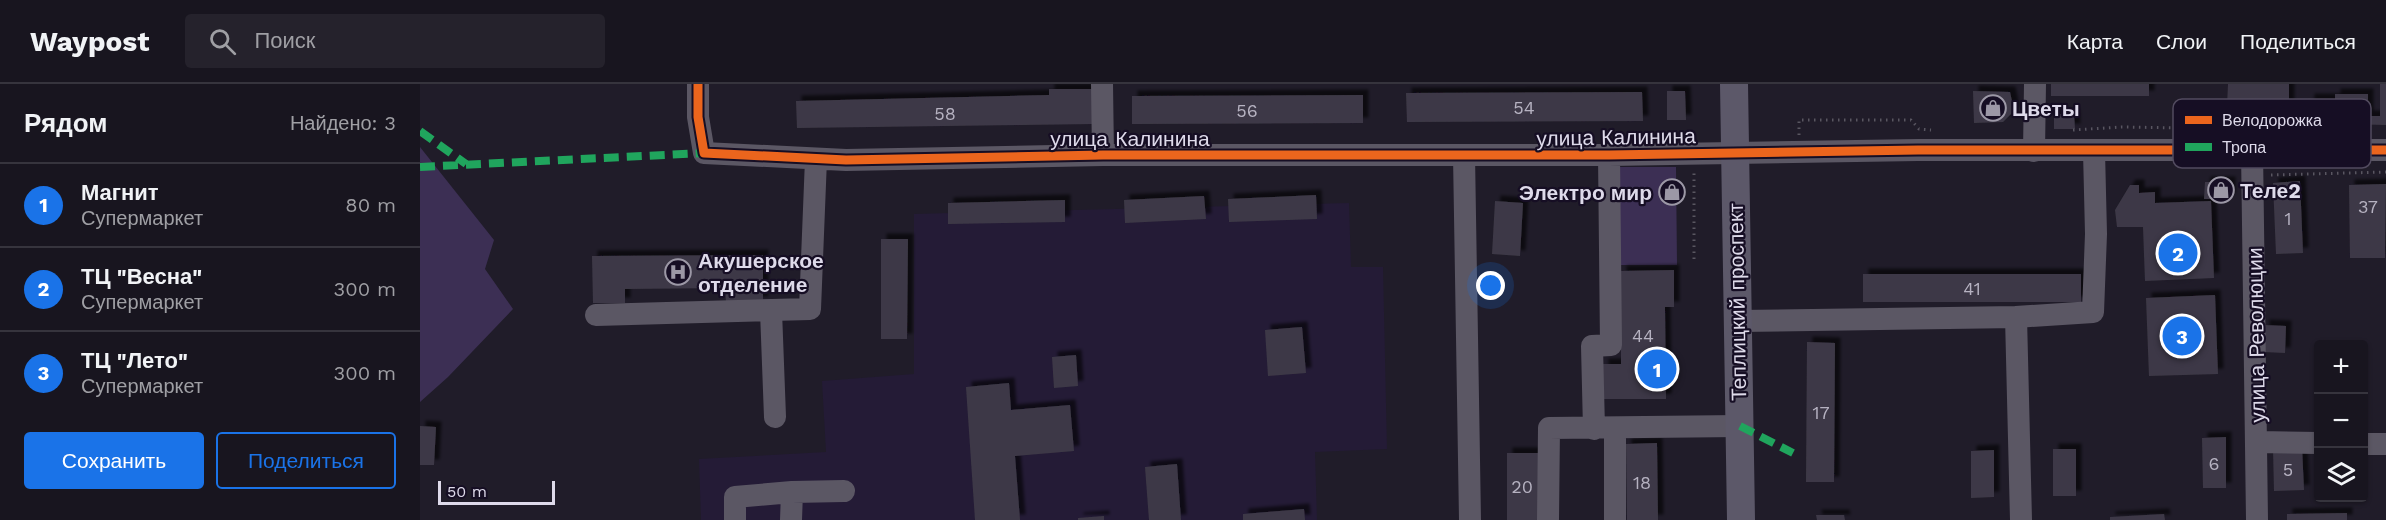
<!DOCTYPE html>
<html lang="ru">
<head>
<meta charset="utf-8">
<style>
  :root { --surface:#18151f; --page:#25222c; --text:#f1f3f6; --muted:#9f9fa4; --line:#36343d; --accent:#1a73e8 }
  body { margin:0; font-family:"Work Sans",sans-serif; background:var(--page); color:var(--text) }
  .controls { position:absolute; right:18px; bottom:18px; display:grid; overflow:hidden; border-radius:6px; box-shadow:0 2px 4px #0004 }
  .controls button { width:54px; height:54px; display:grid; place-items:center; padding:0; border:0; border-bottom:2px solid var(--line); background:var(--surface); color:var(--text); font:30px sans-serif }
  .scale { position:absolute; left:18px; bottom:15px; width:117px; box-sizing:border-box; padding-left:6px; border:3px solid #dedaea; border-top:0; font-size:16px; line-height:21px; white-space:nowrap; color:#dedaea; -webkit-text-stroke:4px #160e24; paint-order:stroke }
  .you { position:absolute; left:1071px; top:202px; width:21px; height:21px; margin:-15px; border:4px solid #fff; border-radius:50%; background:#1a73e8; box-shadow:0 0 0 9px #1a73e833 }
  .badge { display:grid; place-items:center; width:39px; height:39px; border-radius:50%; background:var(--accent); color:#fff; font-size:20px; font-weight:700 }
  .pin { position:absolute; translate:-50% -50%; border:3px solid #fff; box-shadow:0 2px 6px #0006 }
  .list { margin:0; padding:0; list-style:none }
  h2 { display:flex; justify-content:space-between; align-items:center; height:78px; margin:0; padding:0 24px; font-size:26px }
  h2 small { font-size:20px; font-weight:400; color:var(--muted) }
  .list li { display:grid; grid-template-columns:39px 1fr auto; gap:18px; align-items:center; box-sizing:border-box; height:84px; padding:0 24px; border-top:2px solid var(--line) }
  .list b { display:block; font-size:22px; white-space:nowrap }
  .list p { margin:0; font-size:20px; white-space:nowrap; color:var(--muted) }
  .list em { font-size:20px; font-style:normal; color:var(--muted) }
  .actions { display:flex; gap:12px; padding:18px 24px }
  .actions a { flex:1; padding:14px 0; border:2px solid var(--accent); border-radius:6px; text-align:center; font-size:21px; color:var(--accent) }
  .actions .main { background:var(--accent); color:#fff }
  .icon { flex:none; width:33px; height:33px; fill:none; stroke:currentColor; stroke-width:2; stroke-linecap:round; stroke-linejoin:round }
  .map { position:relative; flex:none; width:1966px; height:436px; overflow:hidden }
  header { display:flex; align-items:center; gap:36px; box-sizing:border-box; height:84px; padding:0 30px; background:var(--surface); border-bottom:2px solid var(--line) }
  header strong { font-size:28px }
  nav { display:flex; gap:33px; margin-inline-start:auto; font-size:21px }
  .search { width:420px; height:54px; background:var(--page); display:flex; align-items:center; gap:15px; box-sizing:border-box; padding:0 21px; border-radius:6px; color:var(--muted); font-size:22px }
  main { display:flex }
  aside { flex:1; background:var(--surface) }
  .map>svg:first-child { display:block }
</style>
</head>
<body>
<header>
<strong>Waypost</strong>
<div class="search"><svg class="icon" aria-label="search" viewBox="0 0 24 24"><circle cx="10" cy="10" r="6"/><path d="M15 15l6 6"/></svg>Поиск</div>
<nav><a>Карта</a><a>Слои</a><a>Поделиться</a></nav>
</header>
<main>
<aside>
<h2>Рядом<small>Найдено: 3</small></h2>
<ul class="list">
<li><span class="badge">1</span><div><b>Магнит</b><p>Супермаркет</p></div><em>80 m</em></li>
<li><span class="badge">2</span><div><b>ТЦ &quot;Весна&quot;</b><p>Супермаркет</p></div><em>300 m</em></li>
<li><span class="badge">3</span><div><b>ТЦ &quot;Лето&quot;</b><p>Супермаркет</p></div><em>300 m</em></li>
</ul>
<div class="actions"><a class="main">Сохранить</a><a>Поделиться</a></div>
</aside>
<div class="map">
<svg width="1966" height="436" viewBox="0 0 1966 436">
  <defs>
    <filter id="shadow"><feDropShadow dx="5.5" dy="-5.5" stdDeviation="1.5" flood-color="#0009"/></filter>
  </defs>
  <rect width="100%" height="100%" fill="#201c29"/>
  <path fill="#241b36" d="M929,119l2,64h32l4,182 -72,3 2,68h-616l-2,-61 127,-7 -4,-71 92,-7v-160z"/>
  <path fill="#3c2f54" d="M0,63l74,93 -9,29 28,40 -65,68 -28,25z
    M1199,83h57l1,98h-57z"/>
  <path fill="#3d3946" filter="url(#shadow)" d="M1631,0h98v12h-98z
    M1808,0h61v23h-62z
    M1960,0h6v41l-78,-2 1,-24h26v-5h33v22h12z
    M629,5h44v35l-296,4 -1,-27 253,-6z
    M1247,7h18l1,29h-19z
    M1553,7l37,1 4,19 -11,11 -29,1z
    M1222,8l1,29 -236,1 -1,-29z
    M943,11v28l-231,1v-28z
    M1634,30h20l1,15h-21z
    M1880,97l3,72 -27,1 -3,-71z
    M1785,98h25v17h-26z
    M1966,100l-1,74h-35l-1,-73z
    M1710,101h9v8l16,-1v11l56,-2 3,77 -69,3 -2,-54h-26l-2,-17z
    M896,111l1,24 -88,3 -1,-23z
    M784,112l2,23 -81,4 -1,-23z
    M645,116v22l-117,2v-21z
    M1075,117l28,2 -3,53 -28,-2z
    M461,155h27l-1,100h-26z
    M343,171v47h-37l-1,-14 -100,1v14h-32l-1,-47z
    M1254,186v37h-9l1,92h-63v-35h18v-93z
    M1443,190h218v28h-218z
    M1795,211l3,79 -69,2 -3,-78z
    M1844,241l22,1 -1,27 -21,-1z
    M882,243l4,46 -38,3 -3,-46z
    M1387,258l28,1 -1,139h-28z
    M656,271l2,31 -24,2 -2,-31z
    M589,299l2,27 59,-5 4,46 -59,5 5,64h-45l-9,-133z
    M0,342l16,1 -2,38h-14z
    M1806,353v51h-23l-1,-50z
    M1237,359l1,77h-31l-1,-76z
    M1882,363l2,43 -30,1 -1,-43z
    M1633,365h23v47h-23z
    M1574,366v47l-23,1v-47z
    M1087,369h31v67h-31z
    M757,380l4,56h-32l-4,-53z
    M884,425l1,11h-62v-6z
    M1927,429v7h-60v-6z
    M1744,430l1,6h-55v-3z
    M1396,431h28l1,5h-28z
    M684,432v4h-26v-2z"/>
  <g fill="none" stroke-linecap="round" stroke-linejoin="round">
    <path stroke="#595661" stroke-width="3" stroke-dasharray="1.5 4.5" stroke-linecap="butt" d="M1653,46l48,-3 200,3
      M1379,51v-15h112l8,9 12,1
      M1851,91l115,-3
      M1274,175v-88"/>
    <path stroke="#5b5764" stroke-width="22" d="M278,0v33l6,36 142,7 257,-5h506l309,-5h468
      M682,0l1,71
      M1832,66l5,370
      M1614,67l1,-67
      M1044,71l6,365
      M351,227l4,106
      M176,231l214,-6 6,-150
      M1318,237l278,-4
      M1195,344v92
      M1174,345l-2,-83 19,-1 -2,-190
      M1838,358l60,1
      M1944,360h22
      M315,436v-23l57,-5
      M371,436l1,-28 52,-1
      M1128,436l1,-92 191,-2
      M1601,436l-5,-203 77,-5 3,-78 -2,-83"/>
    <path stroke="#5c5869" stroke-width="28" d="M1314,0l7,436"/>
    <path stroke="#20a55d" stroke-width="8" stroke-dasharray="15 8" stroke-linecap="butt" d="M0,47l46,33
      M0,83l284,-14
      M1320,342l53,27"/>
    <g stroke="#160e24" stroke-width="13">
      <path id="cycleway" d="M278,0v33l6,36 142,7 257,-5h506l309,-5h468"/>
    </g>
    <use href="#cycleway" stroke="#eb651d" stroke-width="9"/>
  </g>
  <defs>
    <g id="shop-ring" transform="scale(1.35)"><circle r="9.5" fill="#160e24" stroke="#9c98a6" stroke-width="1.5"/><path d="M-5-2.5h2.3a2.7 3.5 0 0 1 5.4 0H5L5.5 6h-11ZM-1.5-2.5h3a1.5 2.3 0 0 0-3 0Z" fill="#9c98a6"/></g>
    <g id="hospital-ring" transform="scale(1.35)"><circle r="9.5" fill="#160e24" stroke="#9c98a6" stroke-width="1.5"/><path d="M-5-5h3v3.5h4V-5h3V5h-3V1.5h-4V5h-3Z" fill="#9c98a6"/></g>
  </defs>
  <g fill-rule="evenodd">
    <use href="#shop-ring" x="1573" y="24"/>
    <use href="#shop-ring" x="1801" y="106"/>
    <use href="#shop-ring" x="1252" y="108"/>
    <use href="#hospital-ring" x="258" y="188"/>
  </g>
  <g text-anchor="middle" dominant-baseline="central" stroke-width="4.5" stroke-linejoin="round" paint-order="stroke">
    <g font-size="18" fill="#b6b2c1">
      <text x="1104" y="23">54</text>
      <text x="827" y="26">56</text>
      <text x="525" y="29">58</text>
      <text x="1948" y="122">37</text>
      <text x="1868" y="134">1</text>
      <text x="1552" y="204">41</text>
      <text x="1223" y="251">44</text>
      <text x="1401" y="328">17</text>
      <text x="1794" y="379">6</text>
      <text x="1868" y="385">5</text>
      <text x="1222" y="398">18</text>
      <text x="1102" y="402">20</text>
    </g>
    <g font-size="21" font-weight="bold" fill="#dedaea" stroke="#160e24" text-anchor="start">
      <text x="1592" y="24">Цветы</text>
      <text x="1820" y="106">Теле2</text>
      <text x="1232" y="108" text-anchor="end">Электро мир</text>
      <text x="278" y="176">Акушерское<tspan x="278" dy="24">отделение</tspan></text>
    </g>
    <g font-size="21" fill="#dedaea" stroke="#160e24">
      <text transform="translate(1196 53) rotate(-1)">улица Калинина</text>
      <text x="710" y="54">улица Калинина</text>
      <text transform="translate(1317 218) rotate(-91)">Теплицкий проспект</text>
      <text transform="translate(1836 251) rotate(-91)">улица Революции</text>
    </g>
  </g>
  <rect x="1753" y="15" width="198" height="69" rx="9" fill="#160e24" stroke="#524b5f" stroke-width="1.5"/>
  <rect x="1765" y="32" width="27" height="8" fill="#eb651d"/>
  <rect x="1765" y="59" width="27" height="8" fill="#20a55d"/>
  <g font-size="16" fill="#dedaea">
    <text x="1802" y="42">Велодорожка</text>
    <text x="1802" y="69">Тропа</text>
  </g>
</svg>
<div class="controls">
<button>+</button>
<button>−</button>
<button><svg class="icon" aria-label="layers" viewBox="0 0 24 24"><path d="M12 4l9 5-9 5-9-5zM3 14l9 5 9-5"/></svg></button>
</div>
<div class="scale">50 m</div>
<div class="you"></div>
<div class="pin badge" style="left:1237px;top:285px">1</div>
<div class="pin badge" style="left:1758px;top:169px">2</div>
<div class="pin badge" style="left:1762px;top:252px">3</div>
</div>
</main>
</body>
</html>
